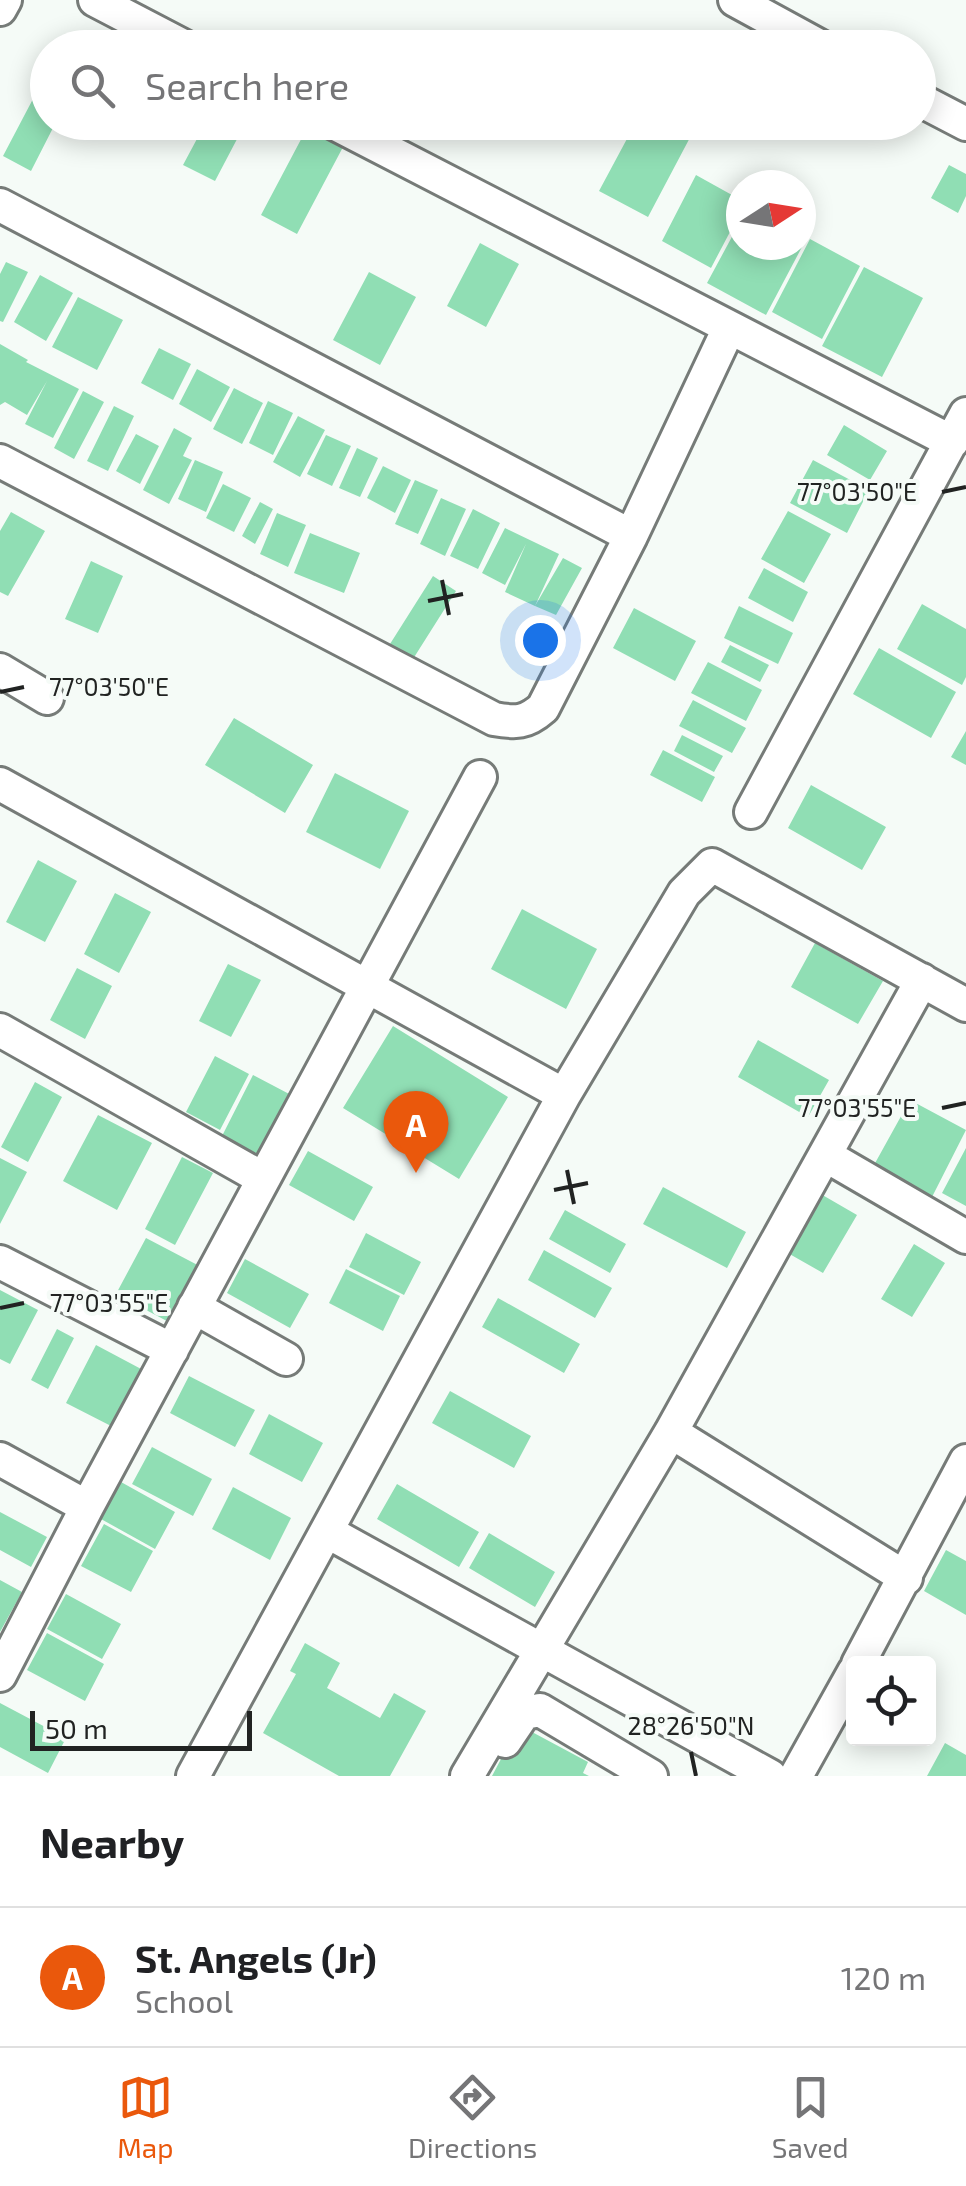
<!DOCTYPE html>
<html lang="en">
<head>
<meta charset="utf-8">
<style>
  :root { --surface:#fff; --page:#f2f2f2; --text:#202124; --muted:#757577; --line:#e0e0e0; --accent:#ea580c }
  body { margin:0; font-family:"Exo 2",sans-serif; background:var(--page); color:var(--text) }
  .controls { position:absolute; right:30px; bottom:30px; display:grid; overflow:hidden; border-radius:10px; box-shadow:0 5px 25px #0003 }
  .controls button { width:90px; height:90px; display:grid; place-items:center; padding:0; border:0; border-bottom:2px solid var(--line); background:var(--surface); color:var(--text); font:50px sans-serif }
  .compass { position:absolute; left:726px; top:170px; width:90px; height:90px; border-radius:50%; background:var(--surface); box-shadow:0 5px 25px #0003; rotate:78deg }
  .scale { position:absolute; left:30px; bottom:25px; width:222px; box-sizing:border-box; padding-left:10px; border:5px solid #212322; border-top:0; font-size:28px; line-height:35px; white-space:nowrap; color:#212322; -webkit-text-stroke:8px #f5fbf7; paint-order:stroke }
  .you { position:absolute; left:540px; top:640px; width:35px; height:35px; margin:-25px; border:8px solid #fff; border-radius:50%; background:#1a73e8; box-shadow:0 0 0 15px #1a73e833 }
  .badge { display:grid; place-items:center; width:65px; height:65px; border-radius:50%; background:var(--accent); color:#fff; font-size:32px; font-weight:700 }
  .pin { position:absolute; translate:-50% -82px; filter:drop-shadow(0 2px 5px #0008) }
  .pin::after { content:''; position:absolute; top:52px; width:35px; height:30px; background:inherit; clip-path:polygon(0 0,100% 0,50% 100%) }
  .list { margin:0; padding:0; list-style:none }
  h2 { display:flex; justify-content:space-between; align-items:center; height:130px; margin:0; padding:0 40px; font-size:42px }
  h2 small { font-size:32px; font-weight:400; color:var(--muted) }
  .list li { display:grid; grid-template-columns:65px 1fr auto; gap:30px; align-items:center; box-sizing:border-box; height:140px; padding:0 40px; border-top:2px solid var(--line) }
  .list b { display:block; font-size:38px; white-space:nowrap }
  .list p { margin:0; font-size:32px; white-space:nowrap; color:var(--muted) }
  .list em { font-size:32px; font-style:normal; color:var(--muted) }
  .icon { flex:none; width:55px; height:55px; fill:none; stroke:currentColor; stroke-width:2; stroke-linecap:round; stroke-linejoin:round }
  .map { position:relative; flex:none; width:966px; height:1776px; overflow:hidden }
  .search { position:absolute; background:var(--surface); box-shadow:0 5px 25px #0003; left:30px; right:30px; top:30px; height:110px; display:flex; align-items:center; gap:25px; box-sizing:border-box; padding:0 35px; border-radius:55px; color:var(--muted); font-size:38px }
  .sheet { height:270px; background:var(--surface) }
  nav { display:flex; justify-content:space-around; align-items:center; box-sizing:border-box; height:140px; border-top:2px solid var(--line); background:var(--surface); font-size:28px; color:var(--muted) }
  nav a { display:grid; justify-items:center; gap:5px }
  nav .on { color:var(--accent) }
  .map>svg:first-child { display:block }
</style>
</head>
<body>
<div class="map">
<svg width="966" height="1776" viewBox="0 0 966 1776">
  <rect width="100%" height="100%" fill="#f5fbf7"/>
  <path fill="#90deb4" d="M34,97l14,7v18h8l-25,49 -28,-15z
    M206,122h40l-31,59 -32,-16z
    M636,122h43l15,8 -46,87 -49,-26z
    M307,128l36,19 -46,87 -36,-19z
    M949,165l17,9v22l-8,17 -27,-15z
    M696,175l45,25v11l-30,57 -49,-27z
    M741,220v25h62l-37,70 -59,-32z
    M810,239l50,27 -38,73 -50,-27z
    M480,243l39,21 -33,63 -39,-21z
    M6,262l22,10 -25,50 -3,-1v-47z
    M864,267l59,31 -41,79 -60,-31z
    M369,272l47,25 -36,68 -47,-25z
    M40,275l33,18 -27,48 -32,-19z
    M78,297l45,23 -26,50 -45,-23z
    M0,344l28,16 -2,2 53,27 -26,49 -28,-14 22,-43 -20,34 -22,-13 -5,3z
    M159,348l32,16 -18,36 -32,-17z
    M197,369l33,18 -19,35 -32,-18z
    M234,388l29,15 -21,41 -29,-15z
    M83,391l21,11 -30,57 -20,-11z
    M268,401l25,12 -20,42 -24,-12z
    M114,406l20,10 -26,55 -21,-10z
    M298,416l27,14 -25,47 -27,-15z
    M844,425l43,26 -17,29 -43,-25z
    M174,428l18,10 -9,18 9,4 -23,44 -26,-14z
    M136,434l23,12 -19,38 -24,-13z
    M326,435l25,11 -19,40 -25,-12z
    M357,448l21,10 -18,39 -21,-9z
    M195,460l28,12 -17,40 -28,-13z
    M813,460l56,30 -22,43 -57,-30z
    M383,466l28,14 -16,33 -28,-15z
    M415,480l23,10 -20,44 -23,-10z
    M223,484l28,14 -17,34 -28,-14z
    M441,498l25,11 -21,47 -25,-12z
    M260,502l13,7 -18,35 -13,-8z
    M473,509l27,14 -22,46 -28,-13z
    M788,511l43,23 -27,49 -43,-24z
    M11,512l34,19 -37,65 -8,-4v-61z
    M277,513l29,12 -18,42 -28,-13z
    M505,528l54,26 -24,52 28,-48 19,10 -26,47 -21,-9 -30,-14 21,-48 -21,41 -23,-12z
    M310,533l50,20 -16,40 -50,-20z
    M91,561l32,15 -25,57 -33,-14z
    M764,568l44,24 -15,30 -45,-24z
    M433,576l23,15 -43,68 -23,-15z
    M922,604l44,25v48l-4,8 -65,-36z
    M739,606l54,27 -15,31 -54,-26z
    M634,608l62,33 -21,40 -62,-33z
    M730,645l39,20 -9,17 -39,-20z
    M879,648l77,44 -25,46 -78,-44z
    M708,662l54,28 -16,31 -55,-28z
    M693,700l53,28 -14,25 -53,-27z
    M234,718l79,47 -28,48 -80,-48z
    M966,731v34l-15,-8z
    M682,735l41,21 -9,16 -40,-21z
    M663,750l52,27 -13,25 -52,-27z
    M335,773l74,38 -29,58 -74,-37z
    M811,785l75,42 -24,43 -74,-42z
    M38,860l39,21 -32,61 -39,-20z
    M115,893l36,19 -32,61 -35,-19z
    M522,909l75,40 -31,60 -75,-40z
    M815,943l68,38 -25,43 -67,-37z
    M228,964l33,16 -30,57 -32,-16z
    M77,968l35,18 -27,53 -35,-19z
    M393,1026l115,71 -49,82 -116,-71z
    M758,1040l71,40 -21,37 -70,-40z
    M215,1056l34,18 -29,56 -34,-18z
    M253,1075l40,21 -33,63 -39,-21z
    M35,1082l27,15 -34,65 -27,-15z
    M910,1100l56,30 -34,67 -58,-32z
    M98,1115l54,28 -35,67 -54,-29z
    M966,1148v58l-24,-13z
    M308,1151l65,36 -19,34 -65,-36z
    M182,1157l31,16 -38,72 -30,-16z
    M0,1158l27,14 -27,52z
    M663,1187l83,45 -19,36 -84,-44z
    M819,1193l38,22 -34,58 -37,-21z
    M565,1210l61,34 -16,29 -61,-34z
    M366,1233l55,29 -17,33 -55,-28z
    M146,1238l63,33 -29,57 -64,-34z
    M914,1244l31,19 -33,54 -31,-18z
    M544,1250l68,38 -17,30 -67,-38z
    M245,1259l64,35 -19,34 -63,-35z
    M346,1269l54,27 -17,35 -54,-28z
    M0,1290l38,20 -28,54 -10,-5z
    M498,1298l82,46 -16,29 -82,-46z
    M57,1329l17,9 -26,51 -17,-9z
    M96,1345l47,25 -30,57 -47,-24z
    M189,1376l66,34 -20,37 -65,-34z
    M450,1391l81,45 -17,32 -82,-45z
    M269,1414l54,29 -21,39 -53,-28z
    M152,1447l60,32 -19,37 -61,-32z
    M121,1482l54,30 -20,37 -54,-30z
    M397,1484l82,48 -20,35 -82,-48z
    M233,1487l58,31 -21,42 -58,-31z
    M0,1512l47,25 -16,30 -31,-17z
    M104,1524l49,27 -22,41 -50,-26z
    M489,1533l66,39 -20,35 -66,-39z
    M946,1550l20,11v54l-42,-24z
    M0,1580l22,12 -22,40z
    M66,1594l55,30 -19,35 -55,-30z
    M47,1633l57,31 -19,37 -58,-31z
    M305,1643l35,20 -13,25 53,30 14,-25 32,18 -36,65h-51l-76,-43 33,-59 -6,-3z
    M0,1703l66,35 -18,35 -48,-26z
    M519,1725l69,37 -5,11 6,3h-97z
    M945,1743l21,12v21h-39z"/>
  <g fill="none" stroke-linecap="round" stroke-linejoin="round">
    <g stroke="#767b78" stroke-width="38">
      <path id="street" d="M95,0l92,48
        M735,0l88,48
        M0,9l5,-9
        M918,99l48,25
        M332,122l620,320
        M0,205l631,331
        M0,461l494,258c22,4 32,4 49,-11l88,-172 98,-208
        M0,670l47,28
        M0,784l564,311
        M751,812l215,-398
        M0,1030l262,148
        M825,1155l141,82
        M0,1262l172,88
        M194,1307l92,52
        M671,1432l235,146
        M0,1459l87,48
        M328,1532l442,244
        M858,1664l108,-203
        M0,1675l87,-168 393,-730
        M505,1741l19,-28 16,-3 111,66
        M193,1776l371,-681 120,-202 28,-28 254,140
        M467,1776l204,-344 251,-452
        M796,1776l58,-104"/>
    </g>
    <use href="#street" stroke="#fff" stroke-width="32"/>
  </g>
  <path fill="none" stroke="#212322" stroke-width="4" d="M942,492l24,-5M442,580l7,35M428,601l35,-7M0,692l24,-5M942,1108l24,-5M567,1170l7,34M554,1190l34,-7M0,1308l24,-5M691,1752l5,24"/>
  <g font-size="25" text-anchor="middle" fill="#212322" stroke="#f5fbf7" stroke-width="8" stroke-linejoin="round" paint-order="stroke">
    <text x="857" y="501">77°03'50"E</text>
    <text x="109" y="696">77°03'50"E</text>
    <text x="857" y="1117">77°03'55"E</text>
    <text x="109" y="1312">77°03'55"E</text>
    <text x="691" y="1735">28°26'50"N</text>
  </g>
</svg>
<div class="controls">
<button><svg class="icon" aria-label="locate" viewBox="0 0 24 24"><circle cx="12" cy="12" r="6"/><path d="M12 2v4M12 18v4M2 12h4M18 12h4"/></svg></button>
</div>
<svg class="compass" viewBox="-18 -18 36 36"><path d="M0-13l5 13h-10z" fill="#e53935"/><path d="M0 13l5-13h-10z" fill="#757577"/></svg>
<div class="scale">50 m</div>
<div class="you"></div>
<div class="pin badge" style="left:416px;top:1173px">A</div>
<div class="search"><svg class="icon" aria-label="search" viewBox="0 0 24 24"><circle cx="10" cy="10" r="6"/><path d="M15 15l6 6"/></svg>Search here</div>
</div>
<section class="sheet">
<h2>Nearby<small></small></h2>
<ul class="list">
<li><span class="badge">A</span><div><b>St. Angels (Jr)</b><p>School</p></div><em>120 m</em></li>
</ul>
</section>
<nav>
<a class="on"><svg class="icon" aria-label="map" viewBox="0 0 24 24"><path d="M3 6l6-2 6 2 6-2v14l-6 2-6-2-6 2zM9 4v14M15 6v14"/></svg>Map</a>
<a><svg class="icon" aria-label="directions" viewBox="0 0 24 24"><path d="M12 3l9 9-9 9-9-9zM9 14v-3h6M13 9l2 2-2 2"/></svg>Directions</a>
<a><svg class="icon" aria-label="saved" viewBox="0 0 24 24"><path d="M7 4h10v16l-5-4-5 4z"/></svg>Saved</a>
</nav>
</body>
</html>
